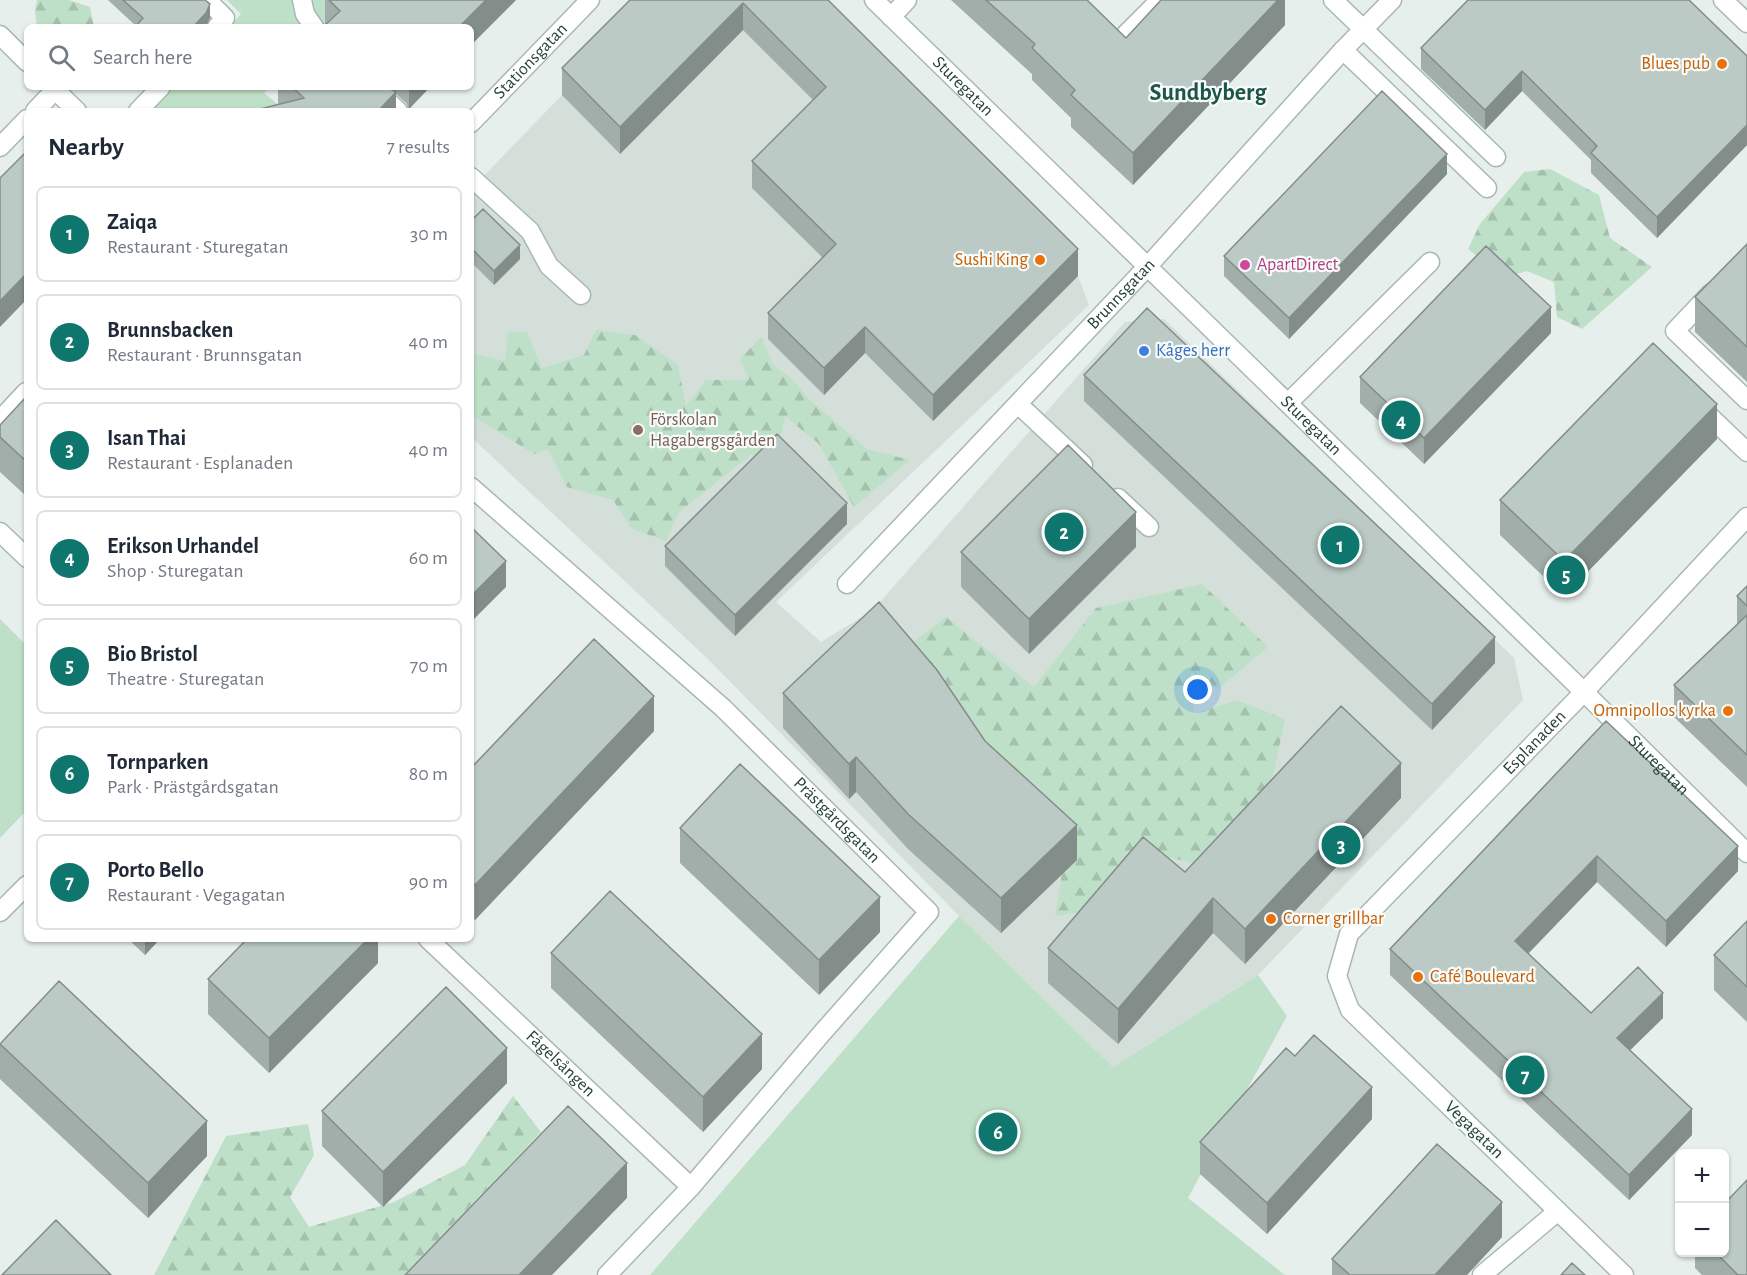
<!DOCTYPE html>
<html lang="en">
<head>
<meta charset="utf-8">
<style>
  :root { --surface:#fff; --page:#f2f2f3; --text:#1f2937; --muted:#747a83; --line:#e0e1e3; --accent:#0f766e }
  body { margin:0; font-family:"Alegreya Sans",sans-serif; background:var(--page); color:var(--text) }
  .controls { position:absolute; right:18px; bottom:18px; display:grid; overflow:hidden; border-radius:9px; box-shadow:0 2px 4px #0004 }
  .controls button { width:54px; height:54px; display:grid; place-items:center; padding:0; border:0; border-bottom:2px solid var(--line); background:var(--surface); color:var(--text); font:30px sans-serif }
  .you { position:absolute; left:1198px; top:690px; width:21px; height:21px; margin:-15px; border:4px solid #fff; border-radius:50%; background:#1a73e8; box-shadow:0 0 0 9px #1a73e833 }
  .badge { display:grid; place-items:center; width:39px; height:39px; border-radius:50%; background:var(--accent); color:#fff; font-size:20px; font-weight:700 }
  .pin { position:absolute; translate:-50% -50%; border:3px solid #fff; box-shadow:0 2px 6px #0006 }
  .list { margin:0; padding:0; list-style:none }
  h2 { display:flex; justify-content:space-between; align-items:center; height:78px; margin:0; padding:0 24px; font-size:26px }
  h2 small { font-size:20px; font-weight:400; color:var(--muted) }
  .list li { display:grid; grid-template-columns:39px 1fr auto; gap:18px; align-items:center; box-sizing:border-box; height:96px; margin:0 12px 12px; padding:0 12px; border:2px solid var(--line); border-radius:9px }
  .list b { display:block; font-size:22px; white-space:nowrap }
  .list p { margin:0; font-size:20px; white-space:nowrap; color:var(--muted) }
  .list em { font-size:20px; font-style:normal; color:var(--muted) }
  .icon { flex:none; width:33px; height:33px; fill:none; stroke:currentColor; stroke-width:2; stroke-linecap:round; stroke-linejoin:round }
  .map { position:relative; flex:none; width:1747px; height:1275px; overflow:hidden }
  .search { position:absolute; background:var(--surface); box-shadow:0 2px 4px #0004; left:24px; top:24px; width:450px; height:66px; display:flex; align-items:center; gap:15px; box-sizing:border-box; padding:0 21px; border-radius:9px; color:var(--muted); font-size:22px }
  .panel { position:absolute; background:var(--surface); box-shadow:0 2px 4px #0004; left:24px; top:108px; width:450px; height:834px; border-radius:9px }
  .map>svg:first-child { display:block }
</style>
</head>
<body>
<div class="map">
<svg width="1747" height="1275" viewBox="0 0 1747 1275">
  <defs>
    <pattern id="forest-firs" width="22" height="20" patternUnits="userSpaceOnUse" patternTransform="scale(1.5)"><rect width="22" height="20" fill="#bfe0c8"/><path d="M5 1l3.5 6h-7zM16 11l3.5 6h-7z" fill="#a4c1ad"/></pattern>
  </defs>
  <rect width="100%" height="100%" fill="#e6efeb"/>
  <path fill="#d4dfda" d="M800,0l278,276 11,29 -313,297 45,40 52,-32 252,-288 39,-3 350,339 9,42 -265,275 -145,92 -154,-151 -248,-254 -240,-225v-248l91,-94z"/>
  <path fill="url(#forest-firs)" d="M37,0h32l21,7 4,20h-57l-2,-16z
    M1550,169l49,26 11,43 42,29 -70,62 -25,-12 -3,-35 -27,-11 -23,7 -36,-29 12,-25 44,-52z
    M596,330l39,5 43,30 8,41 20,-26h43l-9,-21 21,-22 12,27 20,16 17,20 57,49 43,11 -56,47 -35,-63 -34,-28 -8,37 -26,2 -73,58 -12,28 -34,-12 -19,-29 -46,-13 -19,-38 -14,5 -63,-39v-62l34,8 3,-29h19l15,36 42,-13z
    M1202,584l66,63 -51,43 -26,-18 3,42 43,-14 48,19 -16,76 -59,72 -55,-13 -59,56 -41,6 13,-78 -168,-186 46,-35 88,70 62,-79z
    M513,1096l28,36 -137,143h-250l72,-139 82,-12 6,31 -24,42 19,30 85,-25 71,-37z"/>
  <path fill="#bfe0c8" d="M227,0h123l-26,27h-96l13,-13z
    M169,87h100l-5,6 22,18h-136z
    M0,619l27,27v164l-27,28z
    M959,916l154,151 145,-92 29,41 -99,182 97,77h-635z"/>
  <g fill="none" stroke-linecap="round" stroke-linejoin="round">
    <g stroke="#a8b8b2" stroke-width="21">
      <g id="minor">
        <path d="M207,0l18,18 -8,9"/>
        <path d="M302,0l3,14 9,13"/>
        <path id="s1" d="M874,0l710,692 163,161"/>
        <path d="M1333,0l163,157"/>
        <path d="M1723,0l24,23"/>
        <path d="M891,17l16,-17"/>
        <path d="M1126,34l34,-34"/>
        <path d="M0,35l27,27"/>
        <path d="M1343,50l144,138"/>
        <path d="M52,87l25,24"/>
        <path d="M373,87l25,24"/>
        <path d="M35,111l20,-21"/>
        <path d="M138,111l23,-24"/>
        <path id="s2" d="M471,123l119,-123"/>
        <path d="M0,147l27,-28"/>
        <path d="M471,177l59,54 19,35 32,29"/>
        <path d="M1711,293l-36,38 72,69"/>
        <path d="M1288,403l142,-141"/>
        <path d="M1019,405l64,60"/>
        <path d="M1700,407l47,45"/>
        <path d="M0,420l26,-28"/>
        <path id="s3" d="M471,487l252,221 206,204 -107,121 -131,154 -84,88"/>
        <path d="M1118,498l31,29"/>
        <path d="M0,532l27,26"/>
        <path id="s4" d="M847,584l301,-318 195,-216 49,-50"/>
        <path d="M0,912l27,-27"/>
        <path id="s5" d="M428,939l263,248"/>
        <path d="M1482,1275l76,-64"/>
        <path id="s6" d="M1624,1275l-274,-265 -13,-34 12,-42 235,-242 163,-175"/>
      </g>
    </g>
    <use href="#minor" stroke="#fff" stroke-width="18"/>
  </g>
  <path fill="#a1aea9" d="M108,0h97l5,18 -74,8z
    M325,0h191l-45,45v-18l-146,-2z
    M630,0h198l250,276 -145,145 -68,-68 -41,42 -56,-56v-26l55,-55 -71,-70v-27l61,-61 -70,-70 -123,124 -58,-59v-27z
    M951,0h136l39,38 159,-38v25l-152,160 -62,-58v-9l-39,-38v-6z
    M1421,48l326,8v89l-90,93 -66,-65v-13l-69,-69 -37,39 -64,-61z
    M278,87h110l4,3 -3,-3h41l-21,22 -3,-6 -10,-9v17l-117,-6 -1,-2z
    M1447,174l-158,165 -65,-63v-20z
    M471,221l49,38 -26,26 -23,-23z
    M1747,244v138l-52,-50v-35z
    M1551,333l-127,131 -64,-61v-26z
    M1084,375l411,288 -63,67 -348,-329z
    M27,396v101l-27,-25v-35z
    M1717,439l-153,157 -64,-61v-35z
    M847,524l-112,112 -70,-70v-20z
    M1136,547l-107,107 -68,-67v-35z
    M1747,586v201l-73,-70v-32l63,-60v-29z
    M783,693l202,48 92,119 -76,73 -93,-84 -52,-57 -7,7 -66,-71z
    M1606,721l132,150 -72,76 -69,-65 -69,72 63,59 72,5 -33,32 62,85 -63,65 -239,-225v-26z
    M654,731l-179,189 -4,-4v-148z
    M1401,798l-156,166 -32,-31 -95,111 -70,-61v-35l137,-76z
    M680,828l200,104 -61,63 -139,-132z
    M1747,921v101l-33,-32v-35z
    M128,939h32l-15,16z
    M378,939v24l-109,110 -61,-59v-35z
    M551,953l211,116 -59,63 -152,-144z
    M0,1043l207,113 -59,62 -148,-139z
    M507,1083l-124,124 -61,-61v-35z
    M1372,1119l-105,115 -67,-60v-32z
    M1502,1237l-35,38h-135v-16z
    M1695,1252h30l22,23h-45l-7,-7z"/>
  <path fill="#838d89" d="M486,0h30l-45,45v-18h-12z
    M1278,0h7v25l-152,160v-32z
    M743,3v27l-123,124v-27z
    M210,4v14l-4,9h-13z
    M1522,71v20l-37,39v-20z
    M409,87h21l-21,22z
    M396,92v19h-18z
    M1747,125v20l-90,93v-21z
    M1447,154v20l-158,165v-21z
    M520,245v14l-26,26v-14z
    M1078,249v27l-145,145v-26z
    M27,273v26l-27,28v-26z
    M1551,307v26l-127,131v-26z
    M865,327v26l-41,42v-27z
    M1717,404v35l-153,157v-35z
    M847,503v21l-112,112v-21z
    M1136,512v35l-107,107v-35z
    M506,561v26l-35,35v-26z
    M1495,637v26l-63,67v-26z
    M654,696v35l-179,189v-35z
    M856,757v35l-7,7v-35z
    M1401,763v35l-156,166v-35z
    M1077,825v35l-76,73v-35z
    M1738,846v25l-72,76v-26z
    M1597,856v26l-82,85v-26z
    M880,897v35l-61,63v-35z
    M1213,898v35l-95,111v-35z
    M145,939h15l-15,16z
    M368,939h10v24l-109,110v-35z
    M1663,993v25l-46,45v-25z
    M762,1034v35l-59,63v-35z
    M507,1048v35l-124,124v-35z
    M1372,1087v32l-105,115v-31z
    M1692,1109v26l-63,65v-25z
    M207,1121v35l-59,62v-35z
    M627,1163v35l-75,77h-33z
    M1502,1202v35l-35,38h-32z"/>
  <path fill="#bbcac4" stroke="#838d89" stroke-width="1.5" d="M123,0h82l5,4 -4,9 -13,14h-58l8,-9z
    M329,0h157l-27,27h-136l17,-16z
    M630,0h198l250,249 -145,146 -68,-68 -41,41 -56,-55 68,-69 -84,-83 74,-74 -83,-84 -123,124 -58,-59z
    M986,0h101l39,38 35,-38h117l-145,153 -62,-58 4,-5 -43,-42 3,-4z
    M1468,0h221l58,56v69l-90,92 -66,-64 6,-7 -75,-75 -37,39 -64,-62z
    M292,87h96l8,5 -18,19h-126l52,-13z
    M1382,91l65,63 -158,164 -65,-62z
    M27,151v122l-27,28v-123z
    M483,209l37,36 -26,26 -23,-23v-27z
    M1747,244v103l-52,-50z
    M1486,246l65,61 -127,131 -64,-61z
    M1147,308l348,329 -63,67 -348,-329z
    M1653,343l64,61 -153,157 -64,-61z
    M27,396v66l-27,-25v-12z
    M777,434l70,69 -112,112 -70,-69z
    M1068,445l68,67 -107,107 -68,-67z
    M471,527l35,34 -35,35z
    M1747,586v20l-10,-10z
    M879,602l58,68 48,71 92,84 -76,73 -93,-84 -52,-57 -7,7 -66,-71z
    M1747,615v140l-73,-70z
    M594,639l60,57 -179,189 -4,-4v-113z
    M1341,706l60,57 -156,166 -32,-31 -95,111 -70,-61 95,-111 42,35z
    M1606,721l132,125 -72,75 -69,-65 -82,85 76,72 47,-46 25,26 -46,45 75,71 -63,66 -239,-226z
    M740,764l140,133 -61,63 -139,-132z
    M610,891l152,143 -59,63 -152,-144z
    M1747,921v66l-33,-32z
    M247,939h121l-99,99 -61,-59z
    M59,981l148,140 -59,62 -148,-139z
    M446,987l61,61 -124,124 -61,-61z
    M1314,1035l58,52 -105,116 -67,-61 86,-94 9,8z
    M568,1106l59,57 -108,112h-114z
    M1437,1144l65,58 -67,73h-85l-18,-16z
    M1747,1180v95h-9l-23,-23h10v-49z
    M56,1220l55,55h-109z
    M1572,1263l13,12h-24z"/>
  <g fill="#e8710a" stroke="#f7fbf9" stroke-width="2">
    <circle cx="1722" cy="64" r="6"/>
    <circle cx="1040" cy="260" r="6"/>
    <circle cx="1728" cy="711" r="6"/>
    <circle cx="1271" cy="919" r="6"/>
    <circle cx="1418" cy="977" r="6"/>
  </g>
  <circle fill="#d1479c" stroke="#f7fbf9" stroke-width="2" cx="1245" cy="265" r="6"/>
  <circle fill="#3f7fe0" stroke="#f7fbf9" stroke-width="2" cx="1144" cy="351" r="6"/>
  <circle fill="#8d6e63" stroke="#f7fbf9" stroke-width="2" cx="638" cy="430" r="6"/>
  <g text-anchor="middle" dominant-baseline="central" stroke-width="4.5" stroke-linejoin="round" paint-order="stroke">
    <g font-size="18" fill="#24423a" stroke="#f7fbf9">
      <text stroke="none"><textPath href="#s2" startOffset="86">Stationsgatan</textPath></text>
      <text stroke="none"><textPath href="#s1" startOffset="124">Sturegatan</textPath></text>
      <text stroke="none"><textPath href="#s4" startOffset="399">Brunnsgatan</textPath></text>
      <text stroke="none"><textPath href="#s1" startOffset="610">Sturegatan</textPath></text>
      <text stroke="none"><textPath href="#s6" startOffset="728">Esplanaden</textPath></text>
      <text stroke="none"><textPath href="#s1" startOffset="1096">Sturegatan</textPath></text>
      <text stroke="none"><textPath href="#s3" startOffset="495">Prästgårdsgatan</textPath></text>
      <text stroke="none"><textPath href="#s5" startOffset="182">Fågelsången</textPath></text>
      <text transform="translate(1474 1130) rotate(44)">Vegagatan</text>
    </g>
    <g font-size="18" fill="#c56008" stroke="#f7fbf9" text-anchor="end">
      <text x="1710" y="64">Blues pub</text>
      <text x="1028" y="260">Sushi King</text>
      <text x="1716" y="711">Omnipollos kyrka</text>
      <text x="1283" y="919" text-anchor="start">Corner grillbar</text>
      <text x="1430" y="977" text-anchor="start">Café Boulevard</text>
    </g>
    <g font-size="18" fill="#b23c85" stroke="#f7fbf9" text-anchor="start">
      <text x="1257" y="265">ApartDirect</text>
    </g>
    <g font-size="18" fill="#366cbe" stroke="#f7fbf9" text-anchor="start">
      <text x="1156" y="351">Kåges herr</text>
    </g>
    <g font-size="18" fill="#785e54" stroke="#f7fbf9" text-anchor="start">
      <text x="650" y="420">Förskolan<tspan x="650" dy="21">Hagabergsgården</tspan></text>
    </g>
    <g font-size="24" font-weight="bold" fill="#1f5548" stroke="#f7fbf9">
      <text x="1208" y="93">Sundbyberg</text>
    </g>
  </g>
</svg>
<div class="controls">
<button>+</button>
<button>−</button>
</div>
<div class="you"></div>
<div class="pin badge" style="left:1340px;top:545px">1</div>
<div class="pin badge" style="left:1064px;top:532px">2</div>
<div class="pin badge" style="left:1341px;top:845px">3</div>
<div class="pin badge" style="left:1401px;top:420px">4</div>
<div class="pin badge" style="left:1566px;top:575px">5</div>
<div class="pin badge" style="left:998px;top:1132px">6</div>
<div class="pin badge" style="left:1525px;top:1075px">7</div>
<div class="search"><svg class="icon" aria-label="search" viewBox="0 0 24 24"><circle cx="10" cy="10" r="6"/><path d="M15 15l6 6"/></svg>Search here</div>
<section class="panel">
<h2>Nearby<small>7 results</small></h2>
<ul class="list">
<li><span class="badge">1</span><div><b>Zaiqa</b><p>Restaurant · Sturegatan</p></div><em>30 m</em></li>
<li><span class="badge">2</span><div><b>Brunnsbacken</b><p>Restaurant · Brunnsgatan</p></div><em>40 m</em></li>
<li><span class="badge">3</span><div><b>Isan Thai</b><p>Restaurant · Esplanaden</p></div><em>40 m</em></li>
<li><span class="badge">4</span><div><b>Erikson Urhandel</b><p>Shop · Sturegatan</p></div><em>60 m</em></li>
<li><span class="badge">5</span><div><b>Bio Bristol</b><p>Theatre · Sturegatan</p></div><em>70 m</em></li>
<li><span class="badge">6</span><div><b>Tornparken</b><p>Park · Prästgårdsgatan</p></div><em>80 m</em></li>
<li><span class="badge">7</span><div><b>Porto Bello</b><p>Restaurant · Vegagatan</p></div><em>90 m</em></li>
</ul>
</section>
</div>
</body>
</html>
